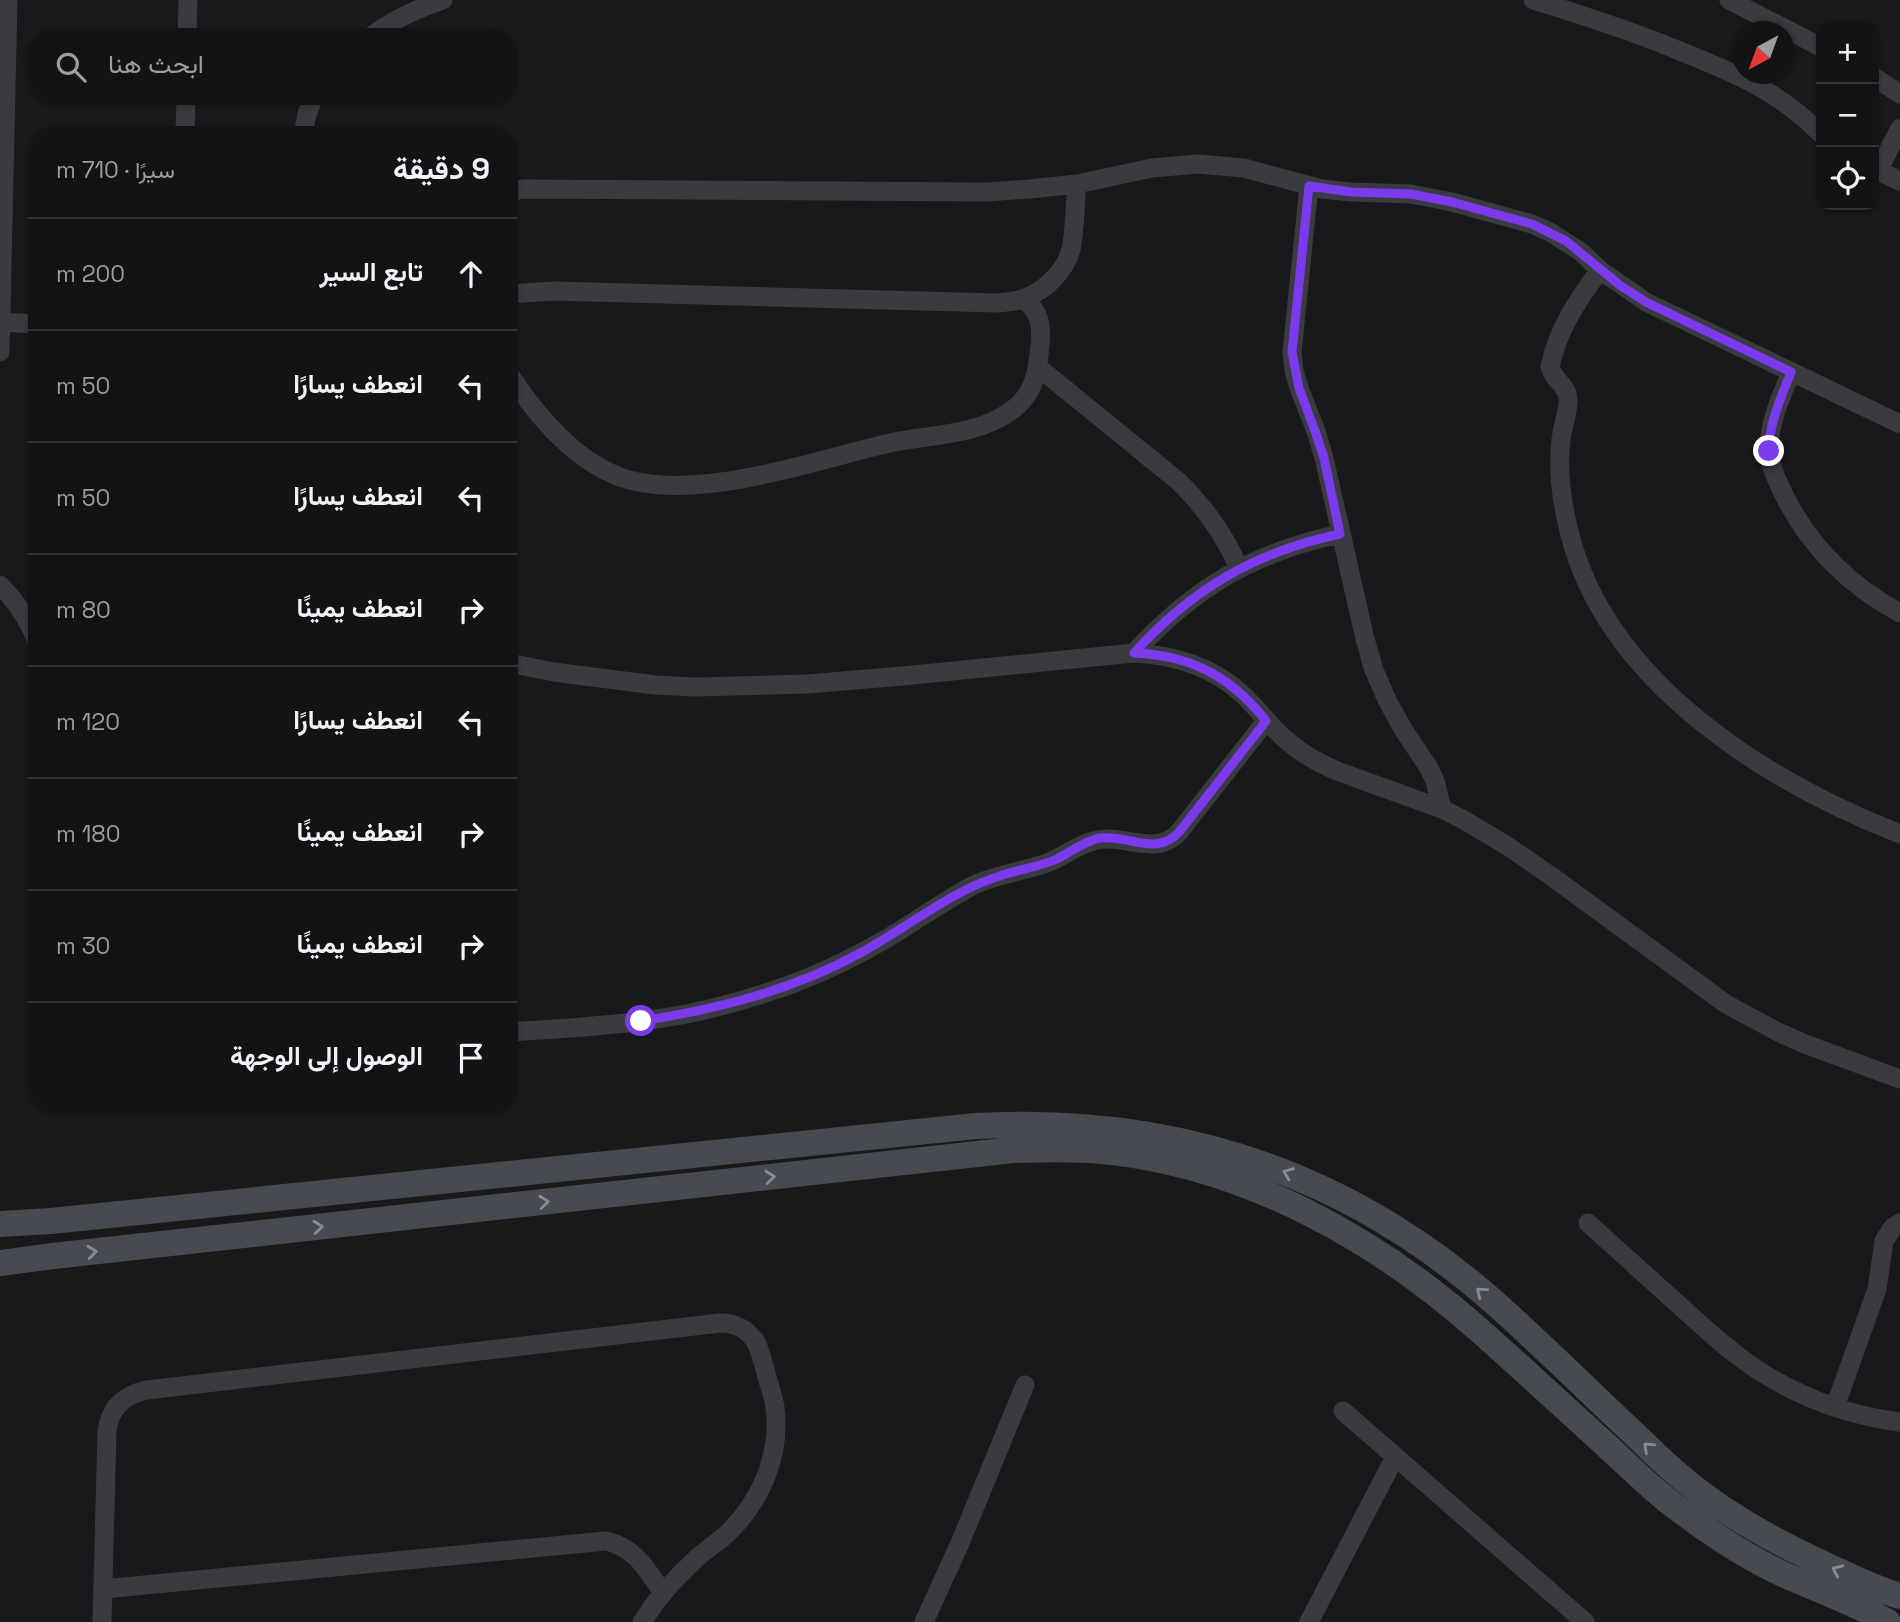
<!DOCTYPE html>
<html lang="ar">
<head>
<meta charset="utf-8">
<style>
  :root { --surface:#131315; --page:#1c1c1e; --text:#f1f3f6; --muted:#9d9ea0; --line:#323234 }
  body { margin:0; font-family:"Space Grotesk",Vazirmatn,sans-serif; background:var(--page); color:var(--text); direction:rtl }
  .controls { position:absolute; right:21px; top:21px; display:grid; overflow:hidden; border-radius:14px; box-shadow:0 2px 5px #0004 }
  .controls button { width:63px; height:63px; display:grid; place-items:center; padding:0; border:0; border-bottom:2px solid var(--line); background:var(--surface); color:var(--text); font:35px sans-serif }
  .compass { position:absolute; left:1732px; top:21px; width:63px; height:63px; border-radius:50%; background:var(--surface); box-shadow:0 2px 5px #0004; rotate:221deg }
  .stop { position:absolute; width:21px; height:21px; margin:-16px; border:5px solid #7c3aed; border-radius:50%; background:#fff }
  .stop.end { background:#7c3aed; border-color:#fff; box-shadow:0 2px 7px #0008 }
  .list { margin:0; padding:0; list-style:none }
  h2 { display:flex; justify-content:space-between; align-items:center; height:91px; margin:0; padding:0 28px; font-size:30px }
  h2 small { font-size:23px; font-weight:400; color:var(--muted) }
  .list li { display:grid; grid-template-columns:46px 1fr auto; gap:21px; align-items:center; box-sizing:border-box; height:112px; padding:0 28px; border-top:2px solid var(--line) }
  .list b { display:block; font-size:26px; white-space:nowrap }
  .list em { font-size:23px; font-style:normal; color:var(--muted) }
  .icon { flex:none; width:38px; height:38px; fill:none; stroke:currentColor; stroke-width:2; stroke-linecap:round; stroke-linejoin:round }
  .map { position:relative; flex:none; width:1900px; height:1622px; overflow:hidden; direction:ltr }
  .search { position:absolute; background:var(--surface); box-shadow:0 2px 5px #0004; left:28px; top:28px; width:490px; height:77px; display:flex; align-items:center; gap:18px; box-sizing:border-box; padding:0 24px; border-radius:28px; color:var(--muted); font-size:26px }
  .panel { position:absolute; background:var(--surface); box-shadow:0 2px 5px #0004; left:28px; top:126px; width:490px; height:987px; border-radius:28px; direction:rtl }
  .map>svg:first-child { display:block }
</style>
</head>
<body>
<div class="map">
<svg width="1900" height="1622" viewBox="0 0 1900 1622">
  <rect width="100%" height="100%" fill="#19191c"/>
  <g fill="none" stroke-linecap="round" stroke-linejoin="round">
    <path stroke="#3a3b41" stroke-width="19" d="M1533,0c46,14 92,29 137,47 58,23 107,42 151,87
      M1729,0l92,47
      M187,37l1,-37
      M370,37c22,-17 46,-28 73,-37
      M1874,77l26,17
      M185,135l1,-39
      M303,135l4,-21 7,-18
      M1874,169l26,12
      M1878,171l22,-43
      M1309,186l-17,166 2,19 5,17 17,43 8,27 41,181 9,31 13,30 16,29 26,39 6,13 7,28
      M509,193l13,-4 464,3 44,-3 47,-5 75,-16 46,-4 46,4 78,21 29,3 60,2 41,8 80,22 18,8 31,20 19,18 46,32 254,122
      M1600,270c-22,29 -43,61 -50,97 3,13 17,18 18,31 1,14 -6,29 -7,42 -4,32 1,64 9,95 38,148 197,247 330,299
      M509,294l45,-3 443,12c7,-1 15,-1 22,-3 25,-7 49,-30 53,-56 3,-20 3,-40 5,-60
      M1,322l36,2
      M0,352l8,-352
      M1038,367l140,114c27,26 46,53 61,87
      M1791,372c-10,25 -22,50 -22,78 1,17 8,30 15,45 26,52 66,91 116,118
      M509,374c26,39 62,83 106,101 73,31 199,-15 275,-32 41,-9 92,-7 126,-36 19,-16 22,-38 24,-62 2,-20 0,-34 -17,-46
      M0,585c16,16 28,34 37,56
      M1134,653c59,-65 120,-101 206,-119
      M509,663l45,9 101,13 40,2 112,-3 96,-8 231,-23c40,2 78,13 108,41 18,16 30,36 49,50 14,12 30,20 46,27l105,38 20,10 44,26 45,31 175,128 52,28 27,12 95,35
      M509,1032c44,-3 89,-5 132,-11 55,-6 108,-21 159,-40 30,-12 58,-26 86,-42 30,-18 59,-39 90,-55 23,-10 48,-13 71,-21 15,-6 28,-16 43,-21 32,-12 65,18 90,-11l86,-110
      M1588,1223c31,28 61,55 92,83 27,24 53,49 84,68 41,25 88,42 136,48
      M1835,1407l42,-118 7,-48 9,-14 7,-4
      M1343,1411l242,211
      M103,1589l503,-48c30,7 41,29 57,52
      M102,1622l5,-191c3,-24 17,-36 40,-41l573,-67c16,0 27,6 36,19 5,11 8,23 11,35 3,11 7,21 8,31 6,47 -14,93 -48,126 -9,8 -20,15 -29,23 -21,19 -41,41 -56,65
      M924,1622l36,-79 65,-158
      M1309,1622l86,-165"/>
    <path stroke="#474b51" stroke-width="26" d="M0,1224l51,-3 925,-95c196,-11 371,46 519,177 46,41 89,84 133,125 27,26 54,53 85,74 36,25 73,45 113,63 24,11 48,24 74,31
      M0,1263l53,-7 960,-106c30,-1 60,-2 90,1 141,14 271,86 376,179 43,38 86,78 129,117 26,24 51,49 80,69 31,23 64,44 99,60 34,15 69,27 101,46"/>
  </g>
  <defs><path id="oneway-chevron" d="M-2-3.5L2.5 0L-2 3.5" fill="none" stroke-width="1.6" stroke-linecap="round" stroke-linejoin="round" transform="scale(1.75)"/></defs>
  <g stroke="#878d97">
    <use href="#oneway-chevron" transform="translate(1288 1173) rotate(-158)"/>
    <use href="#oneway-chevron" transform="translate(770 1177) rotate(-6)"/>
    <use href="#oneway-chevron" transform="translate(544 1202) rotate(-6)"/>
    <use href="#oneway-chevron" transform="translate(318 1227) rotate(-6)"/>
    <use href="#oneway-chevron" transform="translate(92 1252) rotate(-6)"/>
    <use href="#oneway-chevron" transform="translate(1481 1292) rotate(-140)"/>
    <use href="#oneway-chevron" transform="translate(1648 1447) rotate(-137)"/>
    <use href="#oneway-chevron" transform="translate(1837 1570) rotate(-155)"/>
  </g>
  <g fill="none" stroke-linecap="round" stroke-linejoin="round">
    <path stroke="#7c3aed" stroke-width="9" d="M641,1021c77,-12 153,-31 221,-69 48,-26 91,-63 144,-78 17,-5 35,-8 51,-15 14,-7 27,-18 43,-21 29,-4 56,20 80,-7l86,-110c-35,-45 -76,-66 -132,-68 58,-64 121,-101 206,-119l-16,-76 -9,-27 -16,-43 -7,-36 17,-166 42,6 60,2 41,8 80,22 34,17 55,45 25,16 145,70c-10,26 -22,51 -22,79"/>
  </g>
</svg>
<div class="controls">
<button>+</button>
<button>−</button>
<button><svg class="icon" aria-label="locate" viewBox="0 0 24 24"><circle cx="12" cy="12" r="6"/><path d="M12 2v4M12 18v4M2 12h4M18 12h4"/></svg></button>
</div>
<svg class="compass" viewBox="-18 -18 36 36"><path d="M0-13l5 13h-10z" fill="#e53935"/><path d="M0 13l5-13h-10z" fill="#9d9ea0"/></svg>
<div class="stop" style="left:641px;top:1021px"></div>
<div class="stop end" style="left:1769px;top:451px"></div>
<div class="search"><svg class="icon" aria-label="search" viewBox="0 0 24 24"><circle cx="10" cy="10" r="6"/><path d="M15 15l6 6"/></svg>ابحث هنا</div>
<section class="panel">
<h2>9 دقيقة<small>سيرًا · 710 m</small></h2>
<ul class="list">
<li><svg class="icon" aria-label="ahead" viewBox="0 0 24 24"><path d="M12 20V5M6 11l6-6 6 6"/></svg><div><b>تابع السير</b></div><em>200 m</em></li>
<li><svg class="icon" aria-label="left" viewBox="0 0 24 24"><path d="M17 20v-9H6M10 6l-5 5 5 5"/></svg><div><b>انعطف يسارًا</b></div><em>50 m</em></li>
<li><svg class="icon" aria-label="left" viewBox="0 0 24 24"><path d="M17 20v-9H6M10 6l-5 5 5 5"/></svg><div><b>انعطف يسارًا</b></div><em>50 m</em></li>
<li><svg class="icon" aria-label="right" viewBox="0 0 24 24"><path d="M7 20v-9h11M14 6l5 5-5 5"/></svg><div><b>انعطف يمينًا</b></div><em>80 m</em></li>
<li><svg class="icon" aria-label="left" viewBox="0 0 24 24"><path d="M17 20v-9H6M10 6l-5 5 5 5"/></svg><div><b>انعطف يسارًا</b></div><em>120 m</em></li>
<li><svg class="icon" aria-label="right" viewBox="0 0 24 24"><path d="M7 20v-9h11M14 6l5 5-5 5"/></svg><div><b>انعطف يمينًا</b></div><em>180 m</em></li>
<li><svg class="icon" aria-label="right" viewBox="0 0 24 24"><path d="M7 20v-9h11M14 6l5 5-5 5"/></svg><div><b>انعطف يمينًا</b></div><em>30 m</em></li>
<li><svg class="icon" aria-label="arrive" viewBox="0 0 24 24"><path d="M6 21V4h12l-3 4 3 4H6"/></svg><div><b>الوصول إلى الوجهة</b></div></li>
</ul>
</section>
</div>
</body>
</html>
